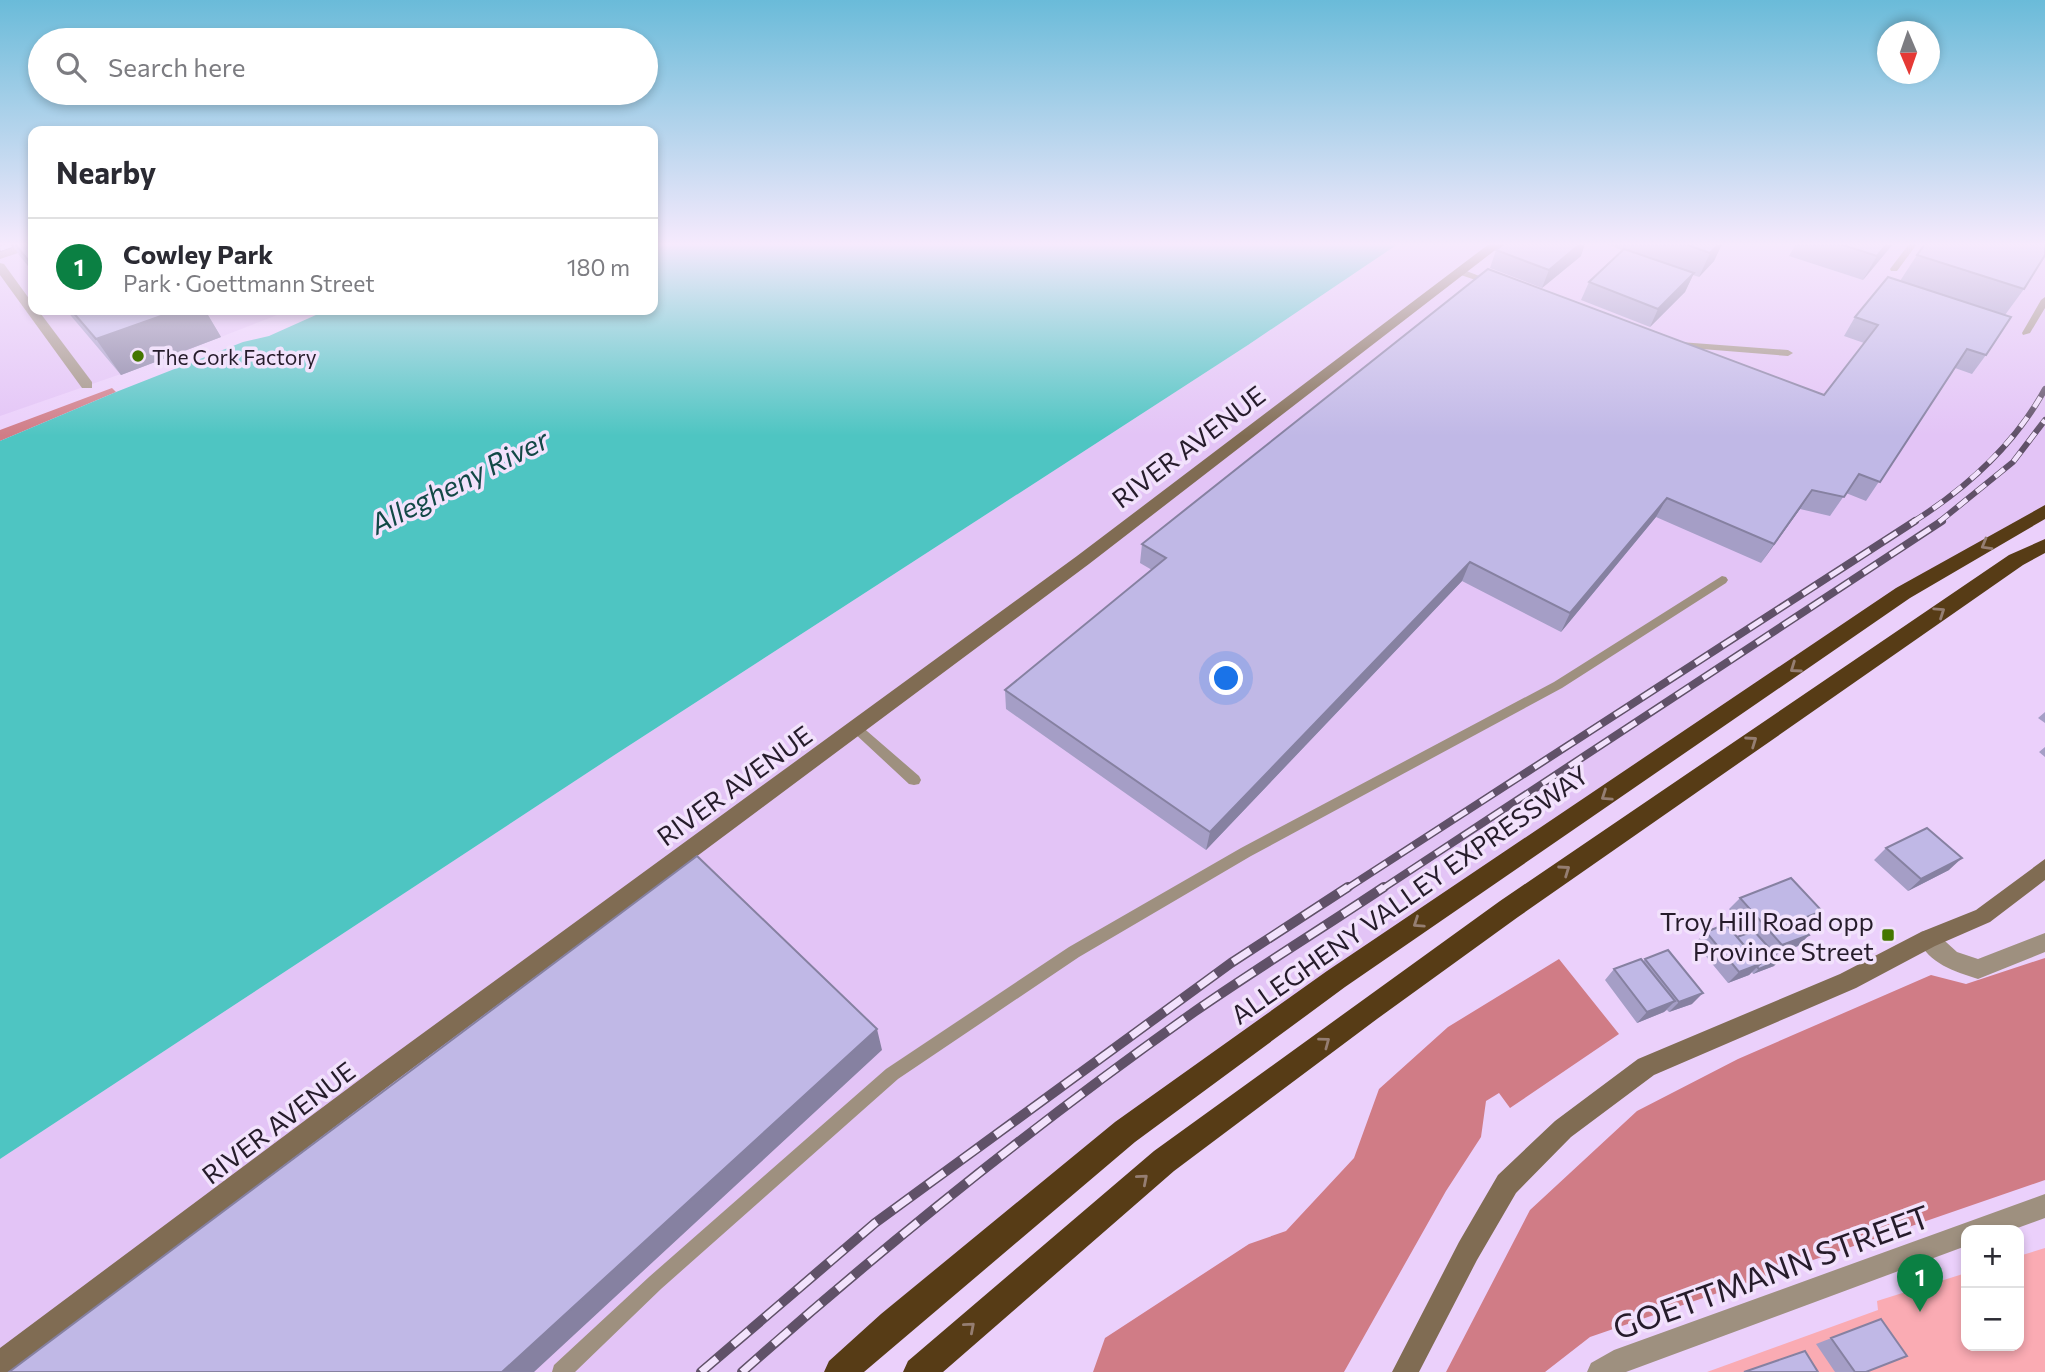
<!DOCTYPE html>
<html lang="en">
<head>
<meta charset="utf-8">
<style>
  :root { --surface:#fff; --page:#f2f2f3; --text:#2b2b33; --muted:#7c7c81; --line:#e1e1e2; --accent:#0b8043 }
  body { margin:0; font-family:Commissioner,sans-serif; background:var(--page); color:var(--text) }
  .controls { position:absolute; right:21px; bottom:21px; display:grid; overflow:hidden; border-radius:14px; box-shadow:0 4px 10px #0003 }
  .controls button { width:63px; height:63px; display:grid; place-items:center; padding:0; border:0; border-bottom:2px solid var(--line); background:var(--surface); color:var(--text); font:35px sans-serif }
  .compass { position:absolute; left:1877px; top:21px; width:63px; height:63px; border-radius:50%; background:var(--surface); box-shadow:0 4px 10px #0003; rotate:178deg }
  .you { position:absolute; left:1227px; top:679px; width:24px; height:24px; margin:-18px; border:5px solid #fff; border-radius:50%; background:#1a73e8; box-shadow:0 0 0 10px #1a73e833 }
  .badge { display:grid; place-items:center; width:46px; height:46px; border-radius:50%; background:var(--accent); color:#fff; font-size:23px; font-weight:700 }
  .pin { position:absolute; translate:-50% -58px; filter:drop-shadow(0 2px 4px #0008) }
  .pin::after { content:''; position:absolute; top:37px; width:24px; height:21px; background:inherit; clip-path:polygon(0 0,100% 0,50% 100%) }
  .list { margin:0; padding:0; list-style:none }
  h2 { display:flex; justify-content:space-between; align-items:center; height:91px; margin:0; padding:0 28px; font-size:30px }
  h2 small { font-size:23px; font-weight:400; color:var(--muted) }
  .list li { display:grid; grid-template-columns:46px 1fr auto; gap:21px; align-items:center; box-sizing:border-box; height:98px; padding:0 28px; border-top:2px solid var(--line) }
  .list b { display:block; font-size:26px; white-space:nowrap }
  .list p { margin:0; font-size:23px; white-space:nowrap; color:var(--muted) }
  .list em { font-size:23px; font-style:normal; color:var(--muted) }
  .icon { flex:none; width:38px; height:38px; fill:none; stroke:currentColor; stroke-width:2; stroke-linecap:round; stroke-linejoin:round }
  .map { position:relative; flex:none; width:2045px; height:1372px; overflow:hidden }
  .search { position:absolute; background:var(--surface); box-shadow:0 4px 10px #0003; left:28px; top:28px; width:630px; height:77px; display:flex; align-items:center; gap:18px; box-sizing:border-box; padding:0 24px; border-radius:38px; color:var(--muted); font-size:26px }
  .panel { position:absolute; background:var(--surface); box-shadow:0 4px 10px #0003; left:28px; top:126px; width:630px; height:189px; border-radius:14px }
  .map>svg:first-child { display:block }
</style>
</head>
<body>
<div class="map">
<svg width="2045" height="1372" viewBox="0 0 2045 1372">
  <rect width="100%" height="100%" fill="#ebd0fb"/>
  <path fill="#e3c4f6" d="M0,244h33v66h257l-123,48 -167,58z
    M1398,244h647v267l-142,82 -567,386 -496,393h-840v-213l616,-405 632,-409z"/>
  <path fill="#faabb3" d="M2045,1248v124h-338l171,-62 -1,-9 89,-28v73h53v-90z"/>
  <path fill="#d07c86" d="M112,388l4,4 -116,49v-11z
    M2045,958v222l-455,157 -45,35h-99l84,-162 107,-99 101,-52 193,-84 35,9z
    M1559,959l60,75 -109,74 -11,-15 -13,8 -5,36 -35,54 -102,181h-251l12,-34 144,-94 37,-13 68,-73 25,-69 69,-62z"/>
  <path fill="#4ec5c2" d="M653,244h745l-150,101 -632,409 -616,405v-718l116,-49 127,-50 26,-6 58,-26h326z"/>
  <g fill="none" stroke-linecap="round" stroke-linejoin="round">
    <path fill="#9e907f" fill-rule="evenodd" d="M1909,244h8l-20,27h-6l-1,-2z
      M1458,270h6l33,13 -4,3 -35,-12z
      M2045,297v11l-15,25 -7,2 -1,-2 19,-33z
      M1680,342l108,8 5,3 -5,3 -111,-9 -2,-2z
      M1722,576l4,1 2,3 -2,3 -164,105 -311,168 -172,101 -181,122 -237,210 -86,83h-23l2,-7 95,-88 237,-208 183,-122 172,-99 313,-166z
      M856,723l4,2 59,51 2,4 -2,4 -5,1 -5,-1 -57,-53 -2,-3 2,-3z"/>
    <path fill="#9e907f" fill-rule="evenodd" d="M21,244h12v4l-33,11v-8z
      M0,263l4,1 29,40v6h5l54,72v6h-10l-82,-113z
      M1928,930l7,2 22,20 21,7 67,-26v19l-67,27c-24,-8 -49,-15 -60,-40l3,-7z
      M2045,1194v24l-33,12h-46v16l-340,126h-39l4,-9 23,-13z"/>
    <path fill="#806c53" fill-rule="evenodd" d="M1489,244h14l-414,320 -695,518 -383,290h-11v-24l378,-282 699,-510z
      M2045,859v21l-55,42 -55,24 -79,42 -202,87 -83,62 -55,56 -39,67 -58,112h-27l67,-130 39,-67 57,-54 83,-62 202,-85 81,-42 55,-22z"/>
    <path fill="#573c16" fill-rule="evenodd" d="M2045,505v14l-135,79 -565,389 -210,155 -271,230h-40l5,-11 52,-47 234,-192 212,-151 569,-383z
      M2045,539v14l-22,12 -505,352 -141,102 -203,152 -231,201h-40l5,-11 246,-210 346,-250 509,-346z"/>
    <g stroke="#605168" stroke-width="6">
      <path id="rail-far2" d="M0,249l14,-5
        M1913,522c52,-33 102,-78 132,-133
        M1939,522l74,-60 32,-42"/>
    </g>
    <g stroke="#605168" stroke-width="8">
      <path id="rail-far1" d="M1346,889l569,-368
        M1382,889l560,-368"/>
    </g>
    <g stroke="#605168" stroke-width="10">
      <path id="rail" d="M701,1372l174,-149 356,-260 117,-76
        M742,1372c144,-128 295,-249 452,-360 62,-43 127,-83 190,-125"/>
    </g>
    <use href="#rail-far2" stroke="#f2e2fc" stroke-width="4.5" stroke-dasharray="12" stroke-linecap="butt"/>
    <use href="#rail-far1" stroke="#f2e2fc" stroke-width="5" stroke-dasharray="16" stroke-linecap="butt"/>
    <use href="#rail" stroke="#f2e2fc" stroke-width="7" stroke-dasharray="21" stroke-linecap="butt"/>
  </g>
  <path fill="#a59ec6" d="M12,244h21v28l-14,-17z
    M1606,244h116l-8,17 -15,16 -6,-2 -8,17 -35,35 -69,-27 8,-18 33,-32z
    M1796,244h97l-30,36 -74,-24z
    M1496,250l85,6 -39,32 -52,-20z
    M1917,255l107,34 -19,26 -19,40 -14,19 -17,-6 -89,133 -20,-8 -16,23 -30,-7 -39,54 -105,-46 -95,115 -99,-51 -256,269 -200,-141 -1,-19 147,-120 -12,-7 2,-19 682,-149 40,-52 -20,-7 11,-19 45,-36z
    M66,310h139l16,27 -100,38z
    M2045,712v11l-7,-5z
    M2045,747v10l-6,-5z
    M1886,848l63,22 -41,21 -34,-31z
    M1740,898l70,24 -9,3 8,10 -11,11 -23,9 -1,11 -21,8 -1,-2 -3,3 -21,8 -33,-40 11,-11 31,5 12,-5 -20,-23z
    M1645,959l47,45 -23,8 -2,-2 -3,2 -27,11 -32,-43 9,-11 29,-7z
    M1881,1319l-15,53h-31l-19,-28z"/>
  <path fill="#8681a1" d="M1580,244h5l-4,12 -39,32 7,-18z
    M1711,244h11l-8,17 -15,16 11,-24z
    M1887,244h6l-30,36 14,-24z
    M1694,273l-9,19 -35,35 8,-18z
    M178,310h27l16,27 -100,38 -25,-36z
    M1812,490l-12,19 -39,54 13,-19z
    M1667,498l-11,19 -95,115 9,-19z
    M1470,562l-8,19 -256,269 4,-18z
    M1962,858l-13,12 -41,21 13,-12z
    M1822,911l-12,11 -25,10 12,-11z
    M1809,935l-11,11 -27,11 11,-12z
    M1780,960l-6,6 -21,8 6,-5z
    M1760,964l-11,11 -21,8 11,-11z
    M1703,993l-11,11 -23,8 10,-10z
    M1675,1001l-11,11 -27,11 10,-11z
    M877,1029l5,21 -348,322h-32z"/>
  <path fill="#c0b8e6" stroke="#8681a1" stroke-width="2" d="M15,244h18v22z
    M1504,244h76l-31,26 -53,-20z
    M1685,244h34l-9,9z
    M1840,244h47l-10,12z
    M1925,244h120v11l-21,34 -107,-34z
    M1624,249l70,24 -36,36 -69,-27z
    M1488,269l336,126 54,-70 -23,-8 33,-40 123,40 -25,38 -19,-6 -87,133 -21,-8 -15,23 -32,-7 -38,54 -107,-46 -97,115 -100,-51 -260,270 -205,-142 161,-132 -24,-14z
    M71,310h107l-82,29z
    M1927,828l35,30 -41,21 -35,-31z
    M697,856l180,173 -375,343h-493z
    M1791,878l31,33 -25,10 12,14 -27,10 -42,-47z
    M1726,924l34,40 -21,8 -33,-40z
    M1754,931l26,29 -21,9 -2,-2 3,-3 -23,-27z
    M1668,950l35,43 -24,9 -34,-43z
    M1641,959l34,42 -28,11 -33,-43z
    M1881,1319l26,37 -41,16h-11l-24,-34z
    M1805,1351l13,21h-74z"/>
  <defs><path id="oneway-chevron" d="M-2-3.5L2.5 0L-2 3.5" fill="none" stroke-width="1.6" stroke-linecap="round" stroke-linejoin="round" transform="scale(1.75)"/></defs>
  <g stroke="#957e72">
    <use href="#oneway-chevron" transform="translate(1986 545) rotate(150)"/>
    <use href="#oneway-chevron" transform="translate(1940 612) rotate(-34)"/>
    <use href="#oneway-chevron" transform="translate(1795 668) rotate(145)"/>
    <use href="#oneway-chevron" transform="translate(1752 741) rotate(-35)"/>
    <use href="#oneway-chevron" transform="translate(1606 796) rotate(146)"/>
    <use href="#oneway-chevron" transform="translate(1565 870) rotate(-35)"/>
    <use href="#oneway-chevron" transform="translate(1418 923) rotate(146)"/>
    <use href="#oneway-chevron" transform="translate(1325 1042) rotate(-37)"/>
    <use href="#oneway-chevron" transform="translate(1143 1179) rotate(-41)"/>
    <use href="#oneway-chevron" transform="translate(970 1327) rotate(-41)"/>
  </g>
  <linearGradient id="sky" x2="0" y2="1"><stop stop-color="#6abbd9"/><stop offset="0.56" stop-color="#f6eafd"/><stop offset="1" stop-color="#f6eafd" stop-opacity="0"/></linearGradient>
  <rect width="2045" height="436" fill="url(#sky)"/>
  <g fill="#447600" stroke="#f2e2fc" stroke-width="2.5">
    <circle cx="138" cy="356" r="7"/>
    <rect x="1881" y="928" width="14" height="14" rx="3.5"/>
  </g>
  <g text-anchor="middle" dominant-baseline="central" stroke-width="7" stroke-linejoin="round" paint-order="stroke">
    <g font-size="21" fill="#261c2b" stroke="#f2e2fc" text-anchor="start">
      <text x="152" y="356">The Cork Factory</text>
    </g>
    <g font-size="26" fill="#261c2b" stroke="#f2e2fc">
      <text transform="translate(1188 446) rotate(-37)">RIVER AVENUE</text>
      <text transform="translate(734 785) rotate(-36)">RIVER AVENUE</text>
      <text transform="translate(1409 894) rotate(-35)">ALLEGHENY VALLEY EXPRESSWAY</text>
      <text transform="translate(278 1122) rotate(-37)">RIVER AVENUE</text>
    </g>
    <g font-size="26" fill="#261c2b" stroke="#f2e2fc" text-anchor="end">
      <text x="1874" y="920">Troy Hill Road opp<tspan x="1874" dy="30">Province Street</tspan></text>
    </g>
    <g font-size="28" font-style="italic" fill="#124846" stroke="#f2e2fc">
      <text transform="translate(459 481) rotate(-27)">Allegheny River</text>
    </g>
    <g font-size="32" fill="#261c2b" stroke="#f2e2fc">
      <text transform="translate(1771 1271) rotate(-20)">GOETTMANN STREET</text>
    </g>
  </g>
</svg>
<div class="controls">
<button>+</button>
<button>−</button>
</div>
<svg class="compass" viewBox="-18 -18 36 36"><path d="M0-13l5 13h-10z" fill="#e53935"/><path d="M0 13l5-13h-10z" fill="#7c7c81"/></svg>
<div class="you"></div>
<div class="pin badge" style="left:1920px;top:1312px">1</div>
<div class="search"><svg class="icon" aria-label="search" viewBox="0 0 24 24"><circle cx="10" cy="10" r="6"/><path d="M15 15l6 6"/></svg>Search here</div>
<section class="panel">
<h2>Nearby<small></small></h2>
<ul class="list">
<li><span class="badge">1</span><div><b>Cowley Park</b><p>Park · Goettmann Street</p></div><em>180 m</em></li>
</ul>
</section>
</div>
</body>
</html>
